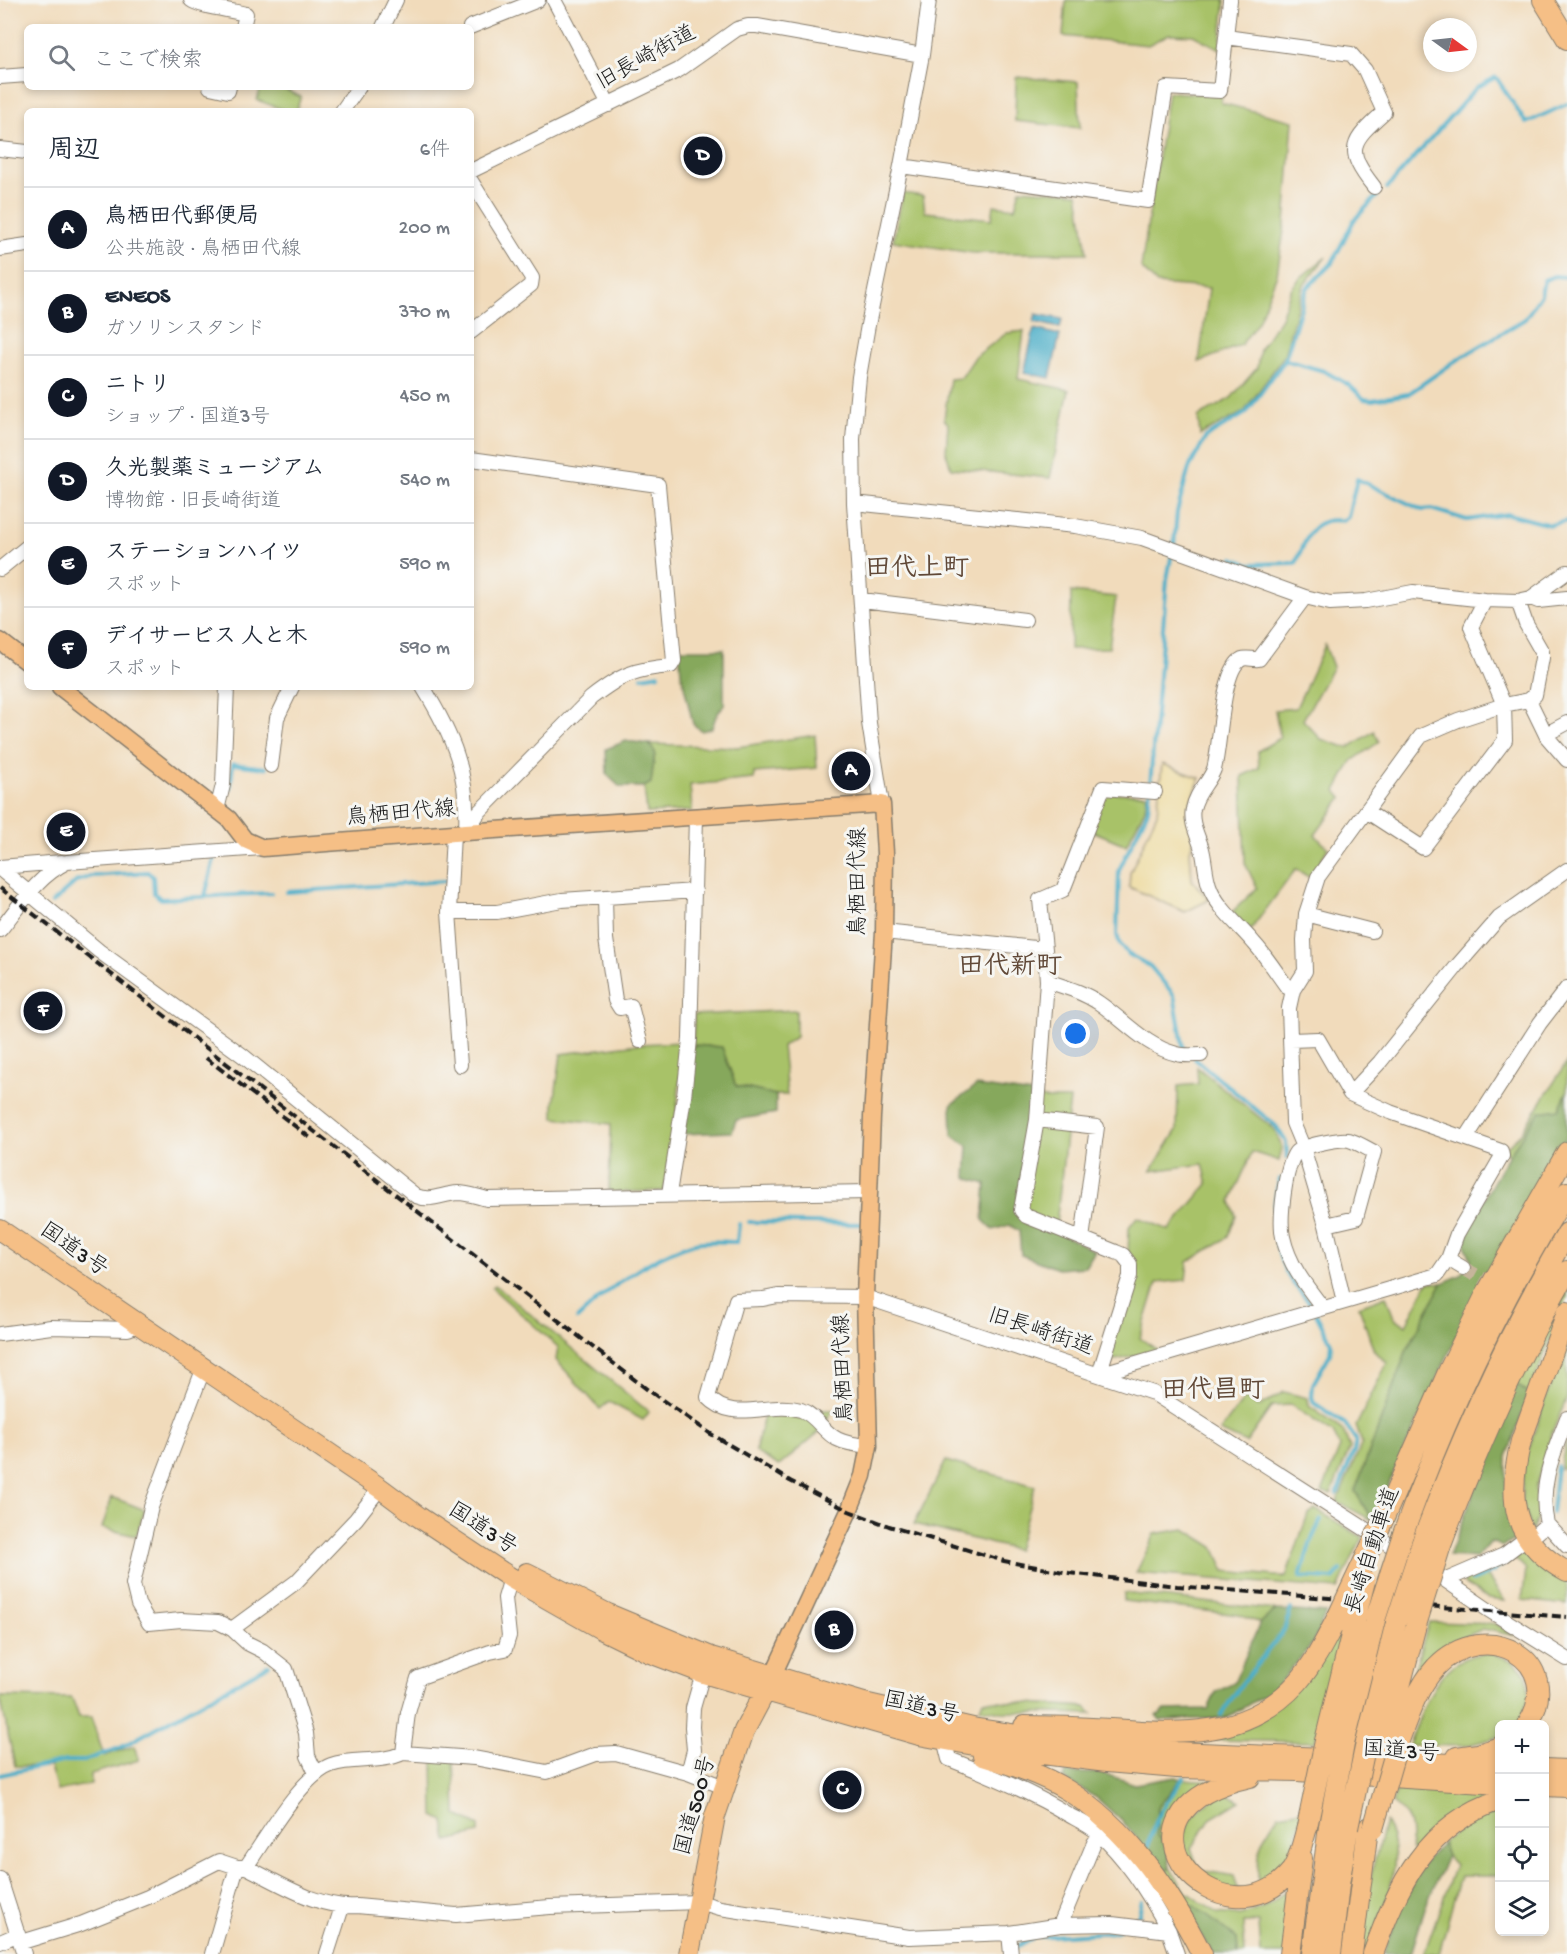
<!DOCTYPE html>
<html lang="ja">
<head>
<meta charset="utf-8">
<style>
  :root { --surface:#fff; --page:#f6f6f7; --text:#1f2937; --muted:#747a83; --line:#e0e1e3; --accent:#111827 }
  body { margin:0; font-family:"Gochi Hand","Klee One",sans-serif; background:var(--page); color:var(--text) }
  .controls { position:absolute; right:18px; bottom:18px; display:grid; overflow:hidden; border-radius:9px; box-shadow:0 3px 9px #0003 }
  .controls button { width:54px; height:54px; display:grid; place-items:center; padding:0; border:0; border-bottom:2px solid var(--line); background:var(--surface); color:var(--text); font:30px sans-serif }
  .compass { position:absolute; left:1423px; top:18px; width:54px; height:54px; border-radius:50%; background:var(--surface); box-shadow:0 3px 9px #0003; rotate:105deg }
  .you { position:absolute; left:1076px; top:1034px; width:21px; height:21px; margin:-15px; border:4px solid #fff; border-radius:50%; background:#1a73e8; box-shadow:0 0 0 9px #1a73e833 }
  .badge { display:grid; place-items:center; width:39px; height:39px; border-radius:50%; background:var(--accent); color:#fff; font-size:20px; font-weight:700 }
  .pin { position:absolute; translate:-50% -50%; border:3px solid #fff; box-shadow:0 2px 6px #0006 }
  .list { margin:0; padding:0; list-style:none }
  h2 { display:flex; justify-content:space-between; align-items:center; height:78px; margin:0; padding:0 24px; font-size:26px }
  h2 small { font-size:20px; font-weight:400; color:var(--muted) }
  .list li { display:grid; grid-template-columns:39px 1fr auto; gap:18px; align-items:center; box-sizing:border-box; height:84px; padding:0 24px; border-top:2px solid var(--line) }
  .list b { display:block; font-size:22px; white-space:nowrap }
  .list p { margin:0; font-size:20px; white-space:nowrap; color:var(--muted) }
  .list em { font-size:20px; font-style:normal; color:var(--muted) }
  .icon { flex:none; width:33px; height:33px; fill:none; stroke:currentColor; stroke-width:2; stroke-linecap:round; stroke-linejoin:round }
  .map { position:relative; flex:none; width:1567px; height:1954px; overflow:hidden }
  .search { position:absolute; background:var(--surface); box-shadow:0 3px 9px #0003; left:24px; top:24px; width:450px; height:66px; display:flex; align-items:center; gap:15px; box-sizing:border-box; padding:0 21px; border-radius:9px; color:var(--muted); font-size:22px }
  .panel { position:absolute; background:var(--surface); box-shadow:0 3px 9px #0003; left:24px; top:108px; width:450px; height:582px; border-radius:9px }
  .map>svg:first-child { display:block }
</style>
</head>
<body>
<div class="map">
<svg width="1567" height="1954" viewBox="0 0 1567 1954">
  <rect width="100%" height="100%" fill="#f6f6f2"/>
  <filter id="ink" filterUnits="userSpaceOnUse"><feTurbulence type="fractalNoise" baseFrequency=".0167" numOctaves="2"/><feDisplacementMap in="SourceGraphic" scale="12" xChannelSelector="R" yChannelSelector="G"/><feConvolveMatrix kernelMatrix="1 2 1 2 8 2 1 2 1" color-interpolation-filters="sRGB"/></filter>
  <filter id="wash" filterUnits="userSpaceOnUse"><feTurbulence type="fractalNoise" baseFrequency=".008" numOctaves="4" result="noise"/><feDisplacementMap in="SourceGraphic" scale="24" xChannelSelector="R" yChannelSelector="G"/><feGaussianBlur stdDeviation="1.35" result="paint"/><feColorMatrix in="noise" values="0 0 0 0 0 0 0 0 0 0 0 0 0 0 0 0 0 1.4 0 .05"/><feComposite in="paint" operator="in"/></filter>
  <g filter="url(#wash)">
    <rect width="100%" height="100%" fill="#f1dbbb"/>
    <path fill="#a8c268" stroke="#626f42" stroke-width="1.5" d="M1066,0h159l-5,49 -27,-14 -24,-1 -21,11 -85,-9z
      M1016,77l62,5 2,46 -65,-7z
      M261,87h25v3l15,7 -5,14h-9l-30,-11z
      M1168,92l54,3 -1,8 72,18 -8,103 -8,50 -19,48 -17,23 -42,17 10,-74 -52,-4 -16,-16z
      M1020,189l58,4 9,60h-114l-80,-12 10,-48 20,3 2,16 67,7 2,-14 21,3z
      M1326,257l-23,29 -19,70 -40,56 -44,23 -2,-18 33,-19 26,-30 3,-19 21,-31 10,-29 10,-12z
      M1024,331l-6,48 51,11 -19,88 -99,-10 -5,-15 2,-29 -4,-5 6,-40 11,-1 14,-21 32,-24z
      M1071,592l45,5 -7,51 -39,1z
      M1325,645l8,22 -30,53 18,19 27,9 26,-17 5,11 -27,19 -16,30 6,7 -27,37 13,13 -18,30 -14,-9 -47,63 -17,-20 25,-24 -12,-25 -3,-87 17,-8 -1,-17 22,-13 -5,-28 21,-2z
      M815,735l2,33 -63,5v6l-64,6 2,26 -45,2 -3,-26 7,-5 4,-29 -6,-9 88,3z
      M1104,793l43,1 -2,15 -19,36 -36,-15z
      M796,1010v27l-14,9 5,49h-11l-41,-9 -14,-39 -28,-2 1,-30z
      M684,1042l-10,92 -10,57 -55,1 2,-68 -57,-6v-14l7,-50 77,-10z
      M1567,1062v30l-8,17 -51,47 -3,-8 17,-16z
      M1197,1067l78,63 7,18 -3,13 -27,-9 -21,49 5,15 -8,21 -40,25 -2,18 -29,3 -17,55 19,13 -53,11 31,-94 -9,-11 1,-30 8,-10 32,13 39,-46 -5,-20 -52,7 26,-41 1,-44 20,-2z
      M1033,1094l11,5h26l-15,135 -39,-24z
      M1428,1282l14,1 -36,69 -51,139 17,29 -35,-18 25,-59 -6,-17 31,-63 -13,-12 -15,-45 27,-10 8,22 12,7z
      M495,1285l154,127 -6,8 -34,-18 -9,7 -44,-49 2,-13 -66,-59z
      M1567,1289v8l-38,97 -13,-10z
      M1567,1335v63l-15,35 -17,56 4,24 -7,18 -11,-26 3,-42z
      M1284,1392l24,6 1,8 34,24 7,18 -19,46 -9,-1 18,-46 -7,-14 -42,-28 -19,1 -26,37 -26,-12 25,-33 13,9z
      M833,1410l-15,23 -39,33 -24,-14 10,-41z
      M1567,1437v32h-7z
      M946,1461l89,25 -18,64 -103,-26z
      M112,1497l33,13 -9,26 -34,-8z
      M1315,1509l47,28 -24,52 -202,-16 19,-39 30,-5 29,18 11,24 61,6 22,-63z
      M1524,1548l43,34v23l-45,-5 4,-30 -12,-12z
      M1483,1570l22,31 -16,-2 -25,-15 1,-8z
      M1124,1593l152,17 -16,13 -21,-8 -115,-14z
      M1347,1621l-32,121 -100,-2 5,-6 28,-7z
      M1429,1622l67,2 20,12 -33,-7 -39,17 -21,23 -18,32z
      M1490,1653l23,8 14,14 2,21 -8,23 -6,5h-15l-1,13 -35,9 -55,-1c12,-31 26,-79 63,-89 5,-2 12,-2 18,-3z
      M0,1697l72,1 7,19h12l13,39 30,-10 5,14 -48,14v10l-34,7 -7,-24 -35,-1z
      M983,1700l103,7 6,7 -90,-2 -22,-4z
      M433,1757l21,3 2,54 23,12v7l-32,8 -3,-20 -10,-5z
      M1181,1779l33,2 -46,65 -11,-11 1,-28z
      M1411,1787l78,4 3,5 -76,55 -5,-1c0,-24 2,-32 -19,-47l5,-12z
      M1224,1792l16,9 -30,18 -19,29 8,22 35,6 4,14 20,-4c0,-37 -1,-41 21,-72l24,-4c-8,32 -15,63 -44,83 -3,2 -8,3 -13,4 -31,5 -61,-17 -62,-50 0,-4 -1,-9 0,-13 6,-21 23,-31 40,-42z
      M1499,1809v67h-39l-21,78h-15l31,-89 -8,-9 -5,-13 25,-19z
      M1385,1822c25,37 -5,94 -19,132h-6l12,-84z
      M1170,1868l16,24 31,21 24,3 30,-12 20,-19 -6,69h-24l-2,-31h-16l2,31h-7l-1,-15 -54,-33 -20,-34z"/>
    <path fill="#86a85c" stroke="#51623c" stroke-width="1.5" d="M679,649h45v56l-8,11 -4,12 -10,3 -9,-7 -12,-51z
      M626,741l23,3 6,8 -4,31 -7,4h-24l-13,-12 -1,-26z
      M693,1045l29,2 14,39 40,9v18l-40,7 -4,12 -49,2z
      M976,1086l57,8 -17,116 79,41 -10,16 -27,2 -37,-14 -2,-24 -10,-6 -16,5 -10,-10 3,-36 -20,-6 2,-32 -16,-11 -1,-30z
      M1567,1092v44l-96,169 -99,215 -17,-29 51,-139 36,-69 19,-8 10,-16 -9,-21 46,-82 31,-44 20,-3z
      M1516,1384l13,10 -22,63 -1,48 11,33 -14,9 -12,-5 -14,16 -28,-2z
      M1276,1610l50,3 -13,30 -40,47 -47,28 -66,2 -3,-4 8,-6 43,-1 8,-17 18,-9 26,-60z
      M1065,1773h37l33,11 40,-7 6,2 -23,28 -1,28 11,11 2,22 -7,4 -37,-47 -29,-27 -34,-19z
      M1442,1843l5,13 -22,52 -14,46h-28l15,-40 22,-47z
      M1193,1905l44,34 1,15h-26l-29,-48z"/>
    <path fill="#eeda9e" stroke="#857b5d" stroke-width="1.5" d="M1162,764l38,14 -13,35 7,25 -4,13 2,29 17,20 -24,12 -56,-25 1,-14 27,-60z"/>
    <path fill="#48adc8" stroke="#326472" stroke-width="1.5" d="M1036,314l26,5 -2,9 -26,-6z
      M1034,329l26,6 -10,43 -26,-5z"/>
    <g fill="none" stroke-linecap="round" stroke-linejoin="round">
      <path stroke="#48adc8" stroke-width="4" d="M1387,188l89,-100 20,-11 30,46 41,-19
        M1285,360l22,-72 25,-25 22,-43 23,-24
        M1174,545l3,-33 12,-44 17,-31 40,-24 39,-53 39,11 25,14 15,14 8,1 36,-6 46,-32 71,-43 16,-24 3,-15 11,-4 12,1
        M1172,553l-5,26 -19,231 -29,60 -2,65 3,10 8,9 22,12 24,29 10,56
        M1234,558l14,6 48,-1c7,-15 12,-37 30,-42 8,-3 15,3 22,-4l9,-38 65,31 9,-1 36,11 41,-6 42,11 17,-4
        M642,677l17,-3
        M230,789l3,-25 33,4
        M287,892l158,-11
        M205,896l9,-37
        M52,903l25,-22 15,-5 56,-4 5,5 1,16 7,6 110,-6
        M1195,1059l81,67 10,16 1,15
        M1280,1179c-10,29 -7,71 9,98 6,11 17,19 23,30
        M749,1222l112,2
        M1316,1314l15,29 -1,11 -17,30 -1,13 2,6 31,21 11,16 -2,11 -17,43
        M577,1319c32,-31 71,-61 114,-75 14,-4 32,-2 46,-2l2,-18
        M1552,1512l5,-46
        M1321,1520l-10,21 -11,36 33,2 8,-9
        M1472,1581l21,-9 13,-11
        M1221,1715l19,-29 44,-56 7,-21
        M0,1775l66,-14h17l37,-13 149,-83
        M1148,1846c7,-29 19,-45 36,-69
        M1131,1924l8,-10 3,-13
        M1013,1949l21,-12 80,-5 5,-2"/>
    </g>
  </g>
  <g filter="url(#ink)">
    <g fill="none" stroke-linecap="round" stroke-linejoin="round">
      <path stroke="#c6b59b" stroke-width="14" stroke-dasharray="14 7" stroke-linecap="butt" d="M1463,1268l72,40"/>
      <g stroke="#867c6c" stroke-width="16">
        <path id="minor" d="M191,0c9,7 41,10 55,14l-3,13
          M554,0l55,105
          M1230,0l-4,37 125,17 14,16 19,42c-33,30 -40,37 -10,75
          M383,27l13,-27
          M470,27l68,-27
          M0,77l27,-2
          M210,87l18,4 1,-4
          M342,111l17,-24
          M0,149l27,3
          M901,166l247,35 18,-113 54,3 6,-54
          M471,171l208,-101 58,-41 11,-3h9l165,29
          M471,181l61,97 -1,7 -60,47
          M0,249l27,-4
          M854,503l221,23 67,12 163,59 25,6 36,-2 47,-9 72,8 33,1 13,-3 36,-26
          M0,569l27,-22
          M1531,598l7,3 29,-3
          M862,600l163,20
          M1518,601l8,23 16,28v6l-7,37 -6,5
          M423,687c30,49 46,86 43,144
          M1547,737l5,-6 15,-8
          M271,766l6,-48 15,-31
          M882,804l-13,-81 -15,-220 -1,-64 6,-62 9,-52 33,-159 21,-111 7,-55
          M217,810l6,-25 4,-98
          M1366,811l57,37 82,-108 -1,-35 25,-5 18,37 20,23
          M466,832l13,-20 112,-114c30,-23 42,-29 80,-32l3,-5 -16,-176 -187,-26
          M453,834l-4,78 11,153
          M0,867l62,-5
          M0,869l99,82 143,104 174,141c15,6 26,-2 42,-3 10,0 20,4 29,6l382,-7
          M605,897l1,42 9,61 5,8 11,-2 9,35
          M449,912h48l65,-12 133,-9
          M1306,914l66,17
          M0,930c20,-25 38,-54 67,-68l195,-14
          M884,932l161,17 2,32c18,6 36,11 52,22 25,17 47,44 78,51 7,2 16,1 24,1
          M1045,949l-5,-49 23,-10 40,-102 52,4
          M1047,981l-10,139 -16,90 5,6 90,36 7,3 7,9v12l-31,98
          M1293,990l-6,-3c-11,-15 -21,-31 -33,-44 -15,-18 -38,-36 -45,-58 -4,-12 -4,-25 -7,-36 -4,-13 -12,-27 -9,-40 3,-17 16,-26 21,-40 7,-23 7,-100 28,-110 5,-2 12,1 17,0l46,-62
          M1291,1040l27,-1 32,55
          M1037,1120l60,7 -15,112
          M1466,1138l74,-115 27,-35
          M669,1194l15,-97 6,-58 6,-222
          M1448,1259l9,-25 45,-78 -1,-5 -111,-39 -40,-18 30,-32 77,-96 42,-48 68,-48
          M1344,1302l-18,-77 -23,-78 -10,-24 -4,-115 4,-18 12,-19 -1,-31 2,-26 12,-37 103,-141 37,-16 46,-15 -33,-78 14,-27
          M1323,1308c-17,-22 -34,-43 -40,-71 -4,-18 2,-70 13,-85 5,-6 45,-14 53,-12 8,2 17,8 25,12l-18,66 -30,7
          M0,1334l51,-7 77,2 11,-4
          M203,1370l-52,137 -18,77 5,20 11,19 32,-3 37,2 14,7 15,14 16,8 23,18 20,64 2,23 8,17
          M1099,1374l338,-99 11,-16 15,9
          M869,1446c-10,-1 -23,-2 -32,-7 -14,-7 -21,-24 -36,-29 -32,-9 -68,14 -93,-13l28,-97 27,-1 15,-3 87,1 288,96 251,161
          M1547,1524l20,22
          M1537,1533l10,-9c-9,-37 7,-72 20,-106
          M1426,1567l61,42 80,50
          M1446,1580l58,-25 16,-12
          M232,1629l64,-47 60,-63 24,-31
          M945,1743l4,16c41,16 82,33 120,56 9,5 20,10 28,17 30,27 53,63 72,99
          M403,1753l71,5 73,14 49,-18 20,-1 72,20 36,14
          M688,1773l6,-23 -2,-23 1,-19 10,-35
          M246,1867c19,-27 55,-91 85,-102 23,-8 49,-1 72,-12l5,-40 10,-35 72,-26 15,-3 4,-13 -4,-38 6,-20
          M0,1879l24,75
          M1060,1925l34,-82 6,-8
          M1009,1933l2,21
          M0,1942l19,-8
          M22,1942l59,-18 67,-27 71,-36 18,6h9c34,16 72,42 111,39l99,9 94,-8 149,-5 21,6 189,29 100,-4 51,-8 52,-1 57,7 8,23
          M212,1954l25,-87
          M327,1954l15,-47"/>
      </g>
      <g stroke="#867c6c" stroke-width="19">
        <path id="major" d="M0,641l27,21
          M60,687l169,132 16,21 18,8 203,-16 416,-28 3,49 -1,79 -12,185 -7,180 4,149 -6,30 -14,35 -77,166"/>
      </g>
      <g stroke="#867c6c" stroke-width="22">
        <path id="highway" d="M1543,0l24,39
          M0,1230l380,258 39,29 92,61 90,51 49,24 53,20 216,62 66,12 122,15 70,6 120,3 203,13
          M1567,1312l-46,129c-14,57 -10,100 46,131
          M1380,1527l68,-155 38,-78 81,-142
          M1403,1534c43,-119 97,-234 164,-342
          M1422,1542c40,-108 87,-210 145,-309
          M1440,1548c36,-96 76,-188 127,-277
          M527,1573l81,41 103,43 153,46 113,26 60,9 139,14 224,9 100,6
          M1024,1726c29,0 58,1 87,3 69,5 136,10 187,-47 17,-20 28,-43 40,-66
          M1325,1741l30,-122
          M1366,1743l30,-121
          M1344,1744l31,-124
          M1385,1744l31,-119
          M1397,1746c10,-27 19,-57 39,-79 50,-52 131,-6 92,57
          M983,1756c29,9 58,18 84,34 61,38 103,101 135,164
          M1457,1757l21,-3 22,-7
          M1544,1769l23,1
          M1250,1777c-161,36 -26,177 42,93 8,-13 11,-29 15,-43
          M1544,1786l23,1
          M689,1954l26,-138 29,-85 26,-49
          M1290,1954l12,-96
          M1312,1954l17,-128
          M1331,1954l8,-69 9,-57
          M1352,1954l16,-126
          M1373,1954c25,-69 52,-129 127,-154"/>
      </g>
      <use href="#minor" stroke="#fff" stroke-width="14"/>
      <use href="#major" stroke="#f5bf86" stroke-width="16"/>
      <use href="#highway" stroke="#f5bf86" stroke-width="20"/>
      <path stroke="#1c1c1c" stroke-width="4" stroke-dasharray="9 4.5" stroke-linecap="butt" d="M0,888l648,502 63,44 79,47 59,30 40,15 115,35 65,12 108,13 390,31
        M206,1058l107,82"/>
      <g stroke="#867c6c" stroke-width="22" stroke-linecap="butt">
        <path id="highway-bridge" d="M1338,1616l42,-89
          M1355,1619l10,-38
          M1375,1620l28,-86
          M1396,1622l26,-80
          M1416,1625l24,-77
          M1329,1826l15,-82
          M1307,1827l18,-86
          M1348,1828l18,-85
          M1373,1829l24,-83"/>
      </g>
      <use href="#highway-bridge" stroke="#f5bf86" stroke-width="20"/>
    </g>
  </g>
  <g text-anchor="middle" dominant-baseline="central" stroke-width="6" stroke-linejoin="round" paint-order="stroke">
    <g font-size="22" fill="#1c1c1c" stroke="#f6f6f2">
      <text transform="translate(647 59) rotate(-29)">旧長崎街道</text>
      <text transform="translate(401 815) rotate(-5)">鳥栖田代線</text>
      <text transform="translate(860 882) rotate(-90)">鳥栖田代線</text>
      <text transform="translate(73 1251) rotate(35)">国道3号</text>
      <text transform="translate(1040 1333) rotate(18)">旧長崎街道</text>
      <text transform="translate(845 1368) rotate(-92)">鳥栖田代線</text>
      <text transform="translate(482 1530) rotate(33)">国道3号</text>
      <text transform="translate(1374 1551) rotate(-72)">長崎自動車道</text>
      <text transform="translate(921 1709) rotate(13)">国道3号</text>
      <text transform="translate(1401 1753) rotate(4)">国道3号</text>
      <text transform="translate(697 1806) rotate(-75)">国道500号</text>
    </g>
    <g font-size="26" font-weight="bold" fill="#614938" stroke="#f6f6f2">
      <text x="917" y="570">田代上町</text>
      <text x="1010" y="968">田代新町</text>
      <text x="1213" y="1392">田代昌町</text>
    </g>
  </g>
</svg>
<div class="controls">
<button>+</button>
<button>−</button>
<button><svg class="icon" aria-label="locate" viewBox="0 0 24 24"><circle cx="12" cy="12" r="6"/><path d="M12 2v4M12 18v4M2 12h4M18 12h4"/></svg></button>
<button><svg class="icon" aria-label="layers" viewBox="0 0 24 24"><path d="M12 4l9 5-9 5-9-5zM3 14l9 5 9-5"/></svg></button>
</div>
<svg class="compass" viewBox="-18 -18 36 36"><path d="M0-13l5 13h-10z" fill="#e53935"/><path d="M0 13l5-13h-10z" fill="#747a83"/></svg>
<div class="you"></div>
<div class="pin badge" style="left:851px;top:771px">A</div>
<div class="pin badge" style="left:834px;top:1630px">B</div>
<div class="pin badge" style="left:842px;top:1790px">C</div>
<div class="pin badge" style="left:703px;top:156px">D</div>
<div class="pin badge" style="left:66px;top:832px">E</div>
<div class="pin badge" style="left:43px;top:1011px">F</div>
<div class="search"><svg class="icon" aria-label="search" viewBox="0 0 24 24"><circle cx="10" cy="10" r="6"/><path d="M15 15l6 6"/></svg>ここで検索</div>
<section class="panel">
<h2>周辺<small>6件</small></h2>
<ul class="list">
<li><span class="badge">A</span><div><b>鳥栖田代郵便局</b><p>公共施設 · 鳥栖田代線</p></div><em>200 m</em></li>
<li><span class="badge">B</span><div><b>ENEOS</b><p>ガソリンスタンド</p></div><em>370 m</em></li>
<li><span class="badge">C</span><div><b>ニトリ</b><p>ショップ · 国道3号</p></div><em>450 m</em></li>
<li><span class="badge">D</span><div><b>久光製薬ミュージアム</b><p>博物館 · 旧長崎街道</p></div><em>540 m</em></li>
<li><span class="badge">E</span><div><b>ステーションハイツ</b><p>スポット</p></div><em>590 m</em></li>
<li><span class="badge">F</span><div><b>デイサービス 人と木</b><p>スポット</p></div><em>590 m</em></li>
</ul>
</section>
</div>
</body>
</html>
